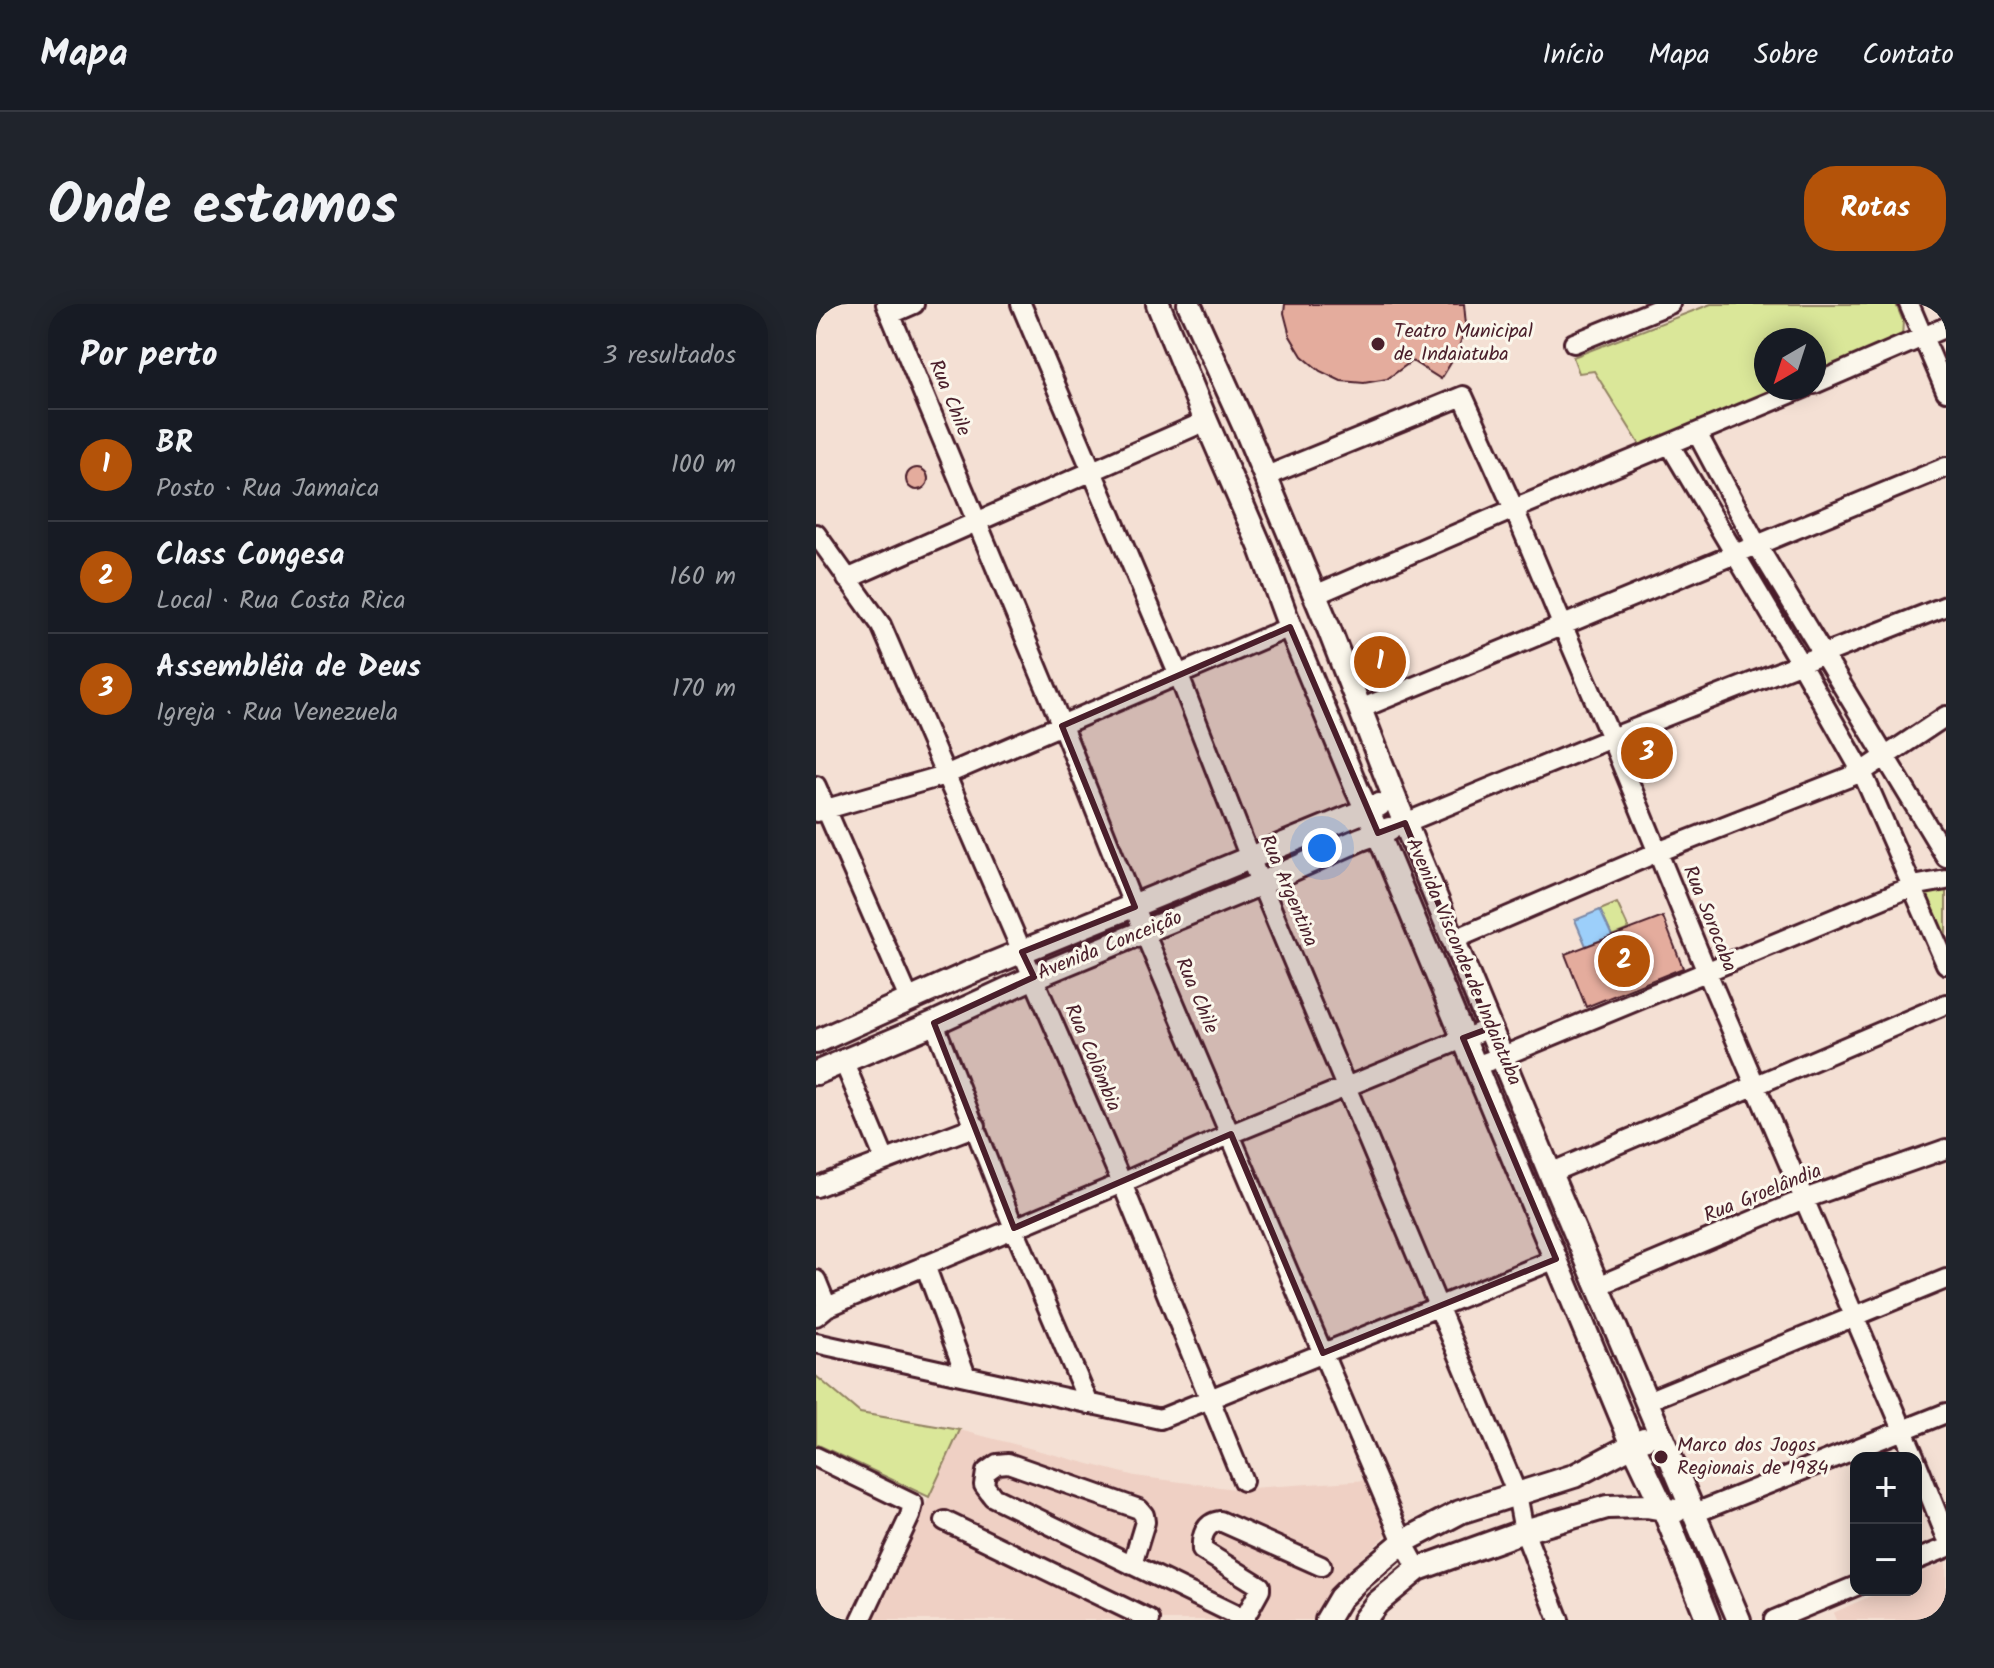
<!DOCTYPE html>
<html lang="pt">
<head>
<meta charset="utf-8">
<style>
  :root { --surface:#171b24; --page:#20242c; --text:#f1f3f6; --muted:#9ea1a6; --line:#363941; --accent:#b45309 }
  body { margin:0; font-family:Kalam,sans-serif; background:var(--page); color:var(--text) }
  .controls { position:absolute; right:24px; bottom:24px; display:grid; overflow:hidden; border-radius:16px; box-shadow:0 4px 20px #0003 }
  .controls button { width:72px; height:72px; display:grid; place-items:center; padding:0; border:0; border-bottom:2px solid var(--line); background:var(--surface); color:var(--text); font:40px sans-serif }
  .compass { position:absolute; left:938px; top:24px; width:72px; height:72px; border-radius:50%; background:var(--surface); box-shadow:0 4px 20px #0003; rotate:219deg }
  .you { position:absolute; left:506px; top:544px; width:28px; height:28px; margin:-20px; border:6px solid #fff; border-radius:50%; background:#1a73e8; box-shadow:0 0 0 12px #1a73e833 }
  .badge { display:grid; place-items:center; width:52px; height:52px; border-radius:50%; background:var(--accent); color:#fff; font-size:26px; font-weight:700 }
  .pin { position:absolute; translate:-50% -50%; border:4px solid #fff; box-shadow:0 2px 8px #0006 }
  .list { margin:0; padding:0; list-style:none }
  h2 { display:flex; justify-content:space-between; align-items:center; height:104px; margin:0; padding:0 32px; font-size:34px }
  h2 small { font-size:26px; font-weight:400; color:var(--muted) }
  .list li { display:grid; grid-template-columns:52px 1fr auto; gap:24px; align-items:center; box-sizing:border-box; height:112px; padding:0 32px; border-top:2px solid var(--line) }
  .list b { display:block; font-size:30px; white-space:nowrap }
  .list p { margin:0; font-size:26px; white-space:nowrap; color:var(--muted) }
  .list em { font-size:26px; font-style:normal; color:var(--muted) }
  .map { position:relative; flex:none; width:1130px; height:1316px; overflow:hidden; border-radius:32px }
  header { display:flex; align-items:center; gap:48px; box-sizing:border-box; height:112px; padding:0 40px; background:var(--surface); border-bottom:2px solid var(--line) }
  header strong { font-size:38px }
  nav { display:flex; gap:44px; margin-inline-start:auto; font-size:28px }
  .intro { display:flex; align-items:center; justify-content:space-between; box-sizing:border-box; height:192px; padding:0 48px }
  h1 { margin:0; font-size:56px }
  .button { padding:20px 36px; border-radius:32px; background:var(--accent); color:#fff; font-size:28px; font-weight:700 }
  main { display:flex; gap:48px; padding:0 48px }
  aside { flex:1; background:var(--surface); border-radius:32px; box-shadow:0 4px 20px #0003 }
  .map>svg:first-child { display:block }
</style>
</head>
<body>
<header>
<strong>Mapa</strong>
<nav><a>Início</a><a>Mapa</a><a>Sobre</a><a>Contato</a></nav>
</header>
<div class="intro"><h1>Onde estamos</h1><a class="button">Rotas</a></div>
<main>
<aside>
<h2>Por perto<small>3 resultados</small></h2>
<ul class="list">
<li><span class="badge">1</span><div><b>BR</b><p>Posto · Rua Jamaica</p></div><em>100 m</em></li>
<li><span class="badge">2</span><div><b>Class Congesa</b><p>Local · Rua Costa Rica</p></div><em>160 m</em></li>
<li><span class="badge">3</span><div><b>Assembléia de Deus</b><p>Igreja · Rua Venezuela</p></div><em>170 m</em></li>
</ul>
</aside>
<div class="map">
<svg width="1130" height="1316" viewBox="0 0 1130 1316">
  <rect width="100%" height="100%" fill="#f4e0d4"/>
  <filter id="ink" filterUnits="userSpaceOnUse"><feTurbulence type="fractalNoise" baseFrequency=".0125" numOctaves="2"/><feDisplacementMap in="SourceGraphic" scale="16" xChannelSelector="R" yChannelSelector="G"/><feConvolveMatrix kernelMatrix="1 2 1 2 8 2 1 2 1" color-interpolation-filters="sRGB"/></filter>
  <g filter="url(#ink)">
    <path fill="#efd0c4" d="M144,1126l175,46 100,13 133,-9 23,51 -56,51 -19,38h-444z
      M1130,1258v58h-110l-3,-7 51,-23h32v-15z"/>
    <path fill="#dae799" stroke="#928362" stroke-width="2" d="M895,0h185l7,17 -1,17 -88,38v-36h-48v48h19l-143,60 -48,-77 -15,2 -6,-16z
      M1130,576v80l-33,-74z
      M801,599l12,26 -17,7 -12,-26z
      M0,1072l44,37 100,17 -31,67 -113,-53z"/>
    <path fill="#9ccffa" stroke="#7b89a7" stroke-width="2" d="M784,606l12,26 -26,10 -11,-26z"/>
    <path fill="#e4ac9d" stroke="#4a1f2b" stroke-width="2" d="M469,0h179l2,21 -9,28 -16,26 -29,-18 -25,18 -23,4 -23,-2 -21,-10 -18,-15 -12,-20 -6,-23z
      M90 175a11 11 0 1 1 22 0a11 11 0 1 1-22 0Z
      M578,335l13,28 -40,19 -13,-29z
      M839,438l6,14 -22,8 -6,-15z
      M847,613l20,51 -97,39 -21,-53z"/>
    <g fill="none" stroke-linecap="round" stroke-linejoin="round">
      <g stroke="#4a1f2b" stroke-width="24">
        <path id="minor" d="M70,0l176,422 82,206 259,610 15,27
          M205,0l158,372 71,182 267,636 7,37 35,89
          M1093,0l37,87
          M75,10l23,-10
          M758,39l96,-39
          M998,80l132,-57
          M881,129l60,112 189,312
          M854,141l130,218 62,109 84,192
          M448,173l199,-81 51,113 48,115 49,114 95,232 209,488
          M0,230l65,91 241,558 121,298
          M31,275l359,-158
          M499,291l199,-86 290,-121
          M544,405l586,-242
          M0,482l93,213
          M0,508l129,-37 345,-148
          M589,519l206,-85 335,-132
          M637,636l205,-88 204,-80 84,-56
          M118,719l80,205 75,176
          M27,756l42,100
          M659,762l28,-10 410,-170 33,-6
          M734,869l396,-169
          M0,883l160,-61
          M109,961l41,111
          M0,976l11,27
          M782,982l206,-87 142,-50
          M0,1012l11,-9 295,-124 109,-49 259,-106
          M0,1039l344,76 396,-160
          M831,1097l299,-122
          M0,1153l97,47 -3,12 -49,104
          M1100,1157l30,75
          M879,1209l251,-100
          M129,1217l205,99
          M1100,1256l30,-12
          M316,1261l13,-43 -1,-7 -5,-6 -131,-46 -11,1 -11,8 -2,13 9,12 251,122 16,-29v-4l-58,-36c-1,-14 3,-27 18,-29l101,45
          M958,1316l82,-34"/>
      </g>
      <g stroke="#4a1f2b" stroke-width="28">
        <path id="major" d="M342,0l48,117 55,127 29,79 67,162 21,44 255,612 31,65 44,110
          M373,0l57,126 83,199 66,170 155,374 189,447
          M0,738l151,-68 412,-169
          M0,769l118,-50 100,-46 228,-94 99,-44 28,-10
          M511,1316l13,-22 19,-19 44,-37 57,-30 114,-36 70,-37
          M548,1316l13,-17 41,-34 106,-38 83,-24 39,-1 30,5"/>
      </g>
      <use href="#minor" stroke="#fbf7ec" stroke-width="18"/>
      <use href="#major" stroke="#fbf7ec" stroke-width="22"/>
    </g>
  </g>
  <path fill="#4a1f2b" fill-opacity="0.2" stroke="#4a1f2b" stroke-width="6" stroke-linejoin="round" d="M474,323l88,206 27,-10 85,205 -27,10 93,221 -233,94 -92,-219 -217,94 -80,-205 100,-46 -12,-25 113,-45 -73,-181z"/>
  <g fill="#4a1f2b" stroke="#fbf7ec" stroke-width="3">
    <circle cx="562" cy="40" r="8"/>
    <circle cx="845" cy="1153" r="8"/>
  </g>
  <g text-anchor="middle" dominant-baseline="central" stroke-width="6" stroke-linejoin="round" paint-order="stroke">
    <g font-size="20" fill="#4a1f2b" stroke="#fbf7ec" text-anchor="start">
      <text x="578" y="28">Teatro Municipal<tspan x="578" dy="23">de Indaiatuba</tspan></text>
      <text x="861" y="1142">Marco dos Jogos<tspan x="861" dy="23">Regionais de 1984</tspan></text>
    </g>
    <g font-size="20" fill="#4a1f2b" stroke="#fbf7ec">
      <text transform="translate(133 94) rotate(68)">Rua Chile</text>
      <text transform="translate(472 587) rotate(67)">Rua Argentina</text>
      <text transform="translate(893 615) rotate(68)">Rua Sorocaba</text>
      <text transform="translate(294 642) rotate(-22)">Avenida Conceição</text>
      <text transform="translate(647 658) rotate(67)">Avenida Visconde de Indaiatuba</text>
      <text transform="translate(380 692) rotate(67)">Rua Chile</text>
      <text transform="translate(276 754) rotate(67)">Rua Colômbia</text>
      <text transform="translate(947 890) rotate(-22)">Rua Groelândia</text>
    </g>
  </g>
</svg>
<div class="controls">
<button>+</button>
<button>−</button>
</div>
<svg class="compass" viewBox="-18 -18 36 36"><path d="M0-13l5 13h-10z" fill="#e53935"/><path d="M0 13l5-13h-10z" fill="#9ea1a6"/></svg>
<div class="you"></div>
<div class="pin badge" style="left:564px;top:358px">1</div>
<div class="pin badge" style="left:808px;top:657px">2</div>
<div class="pin badge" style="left:831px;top:449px">3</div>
</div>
</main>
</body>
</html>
